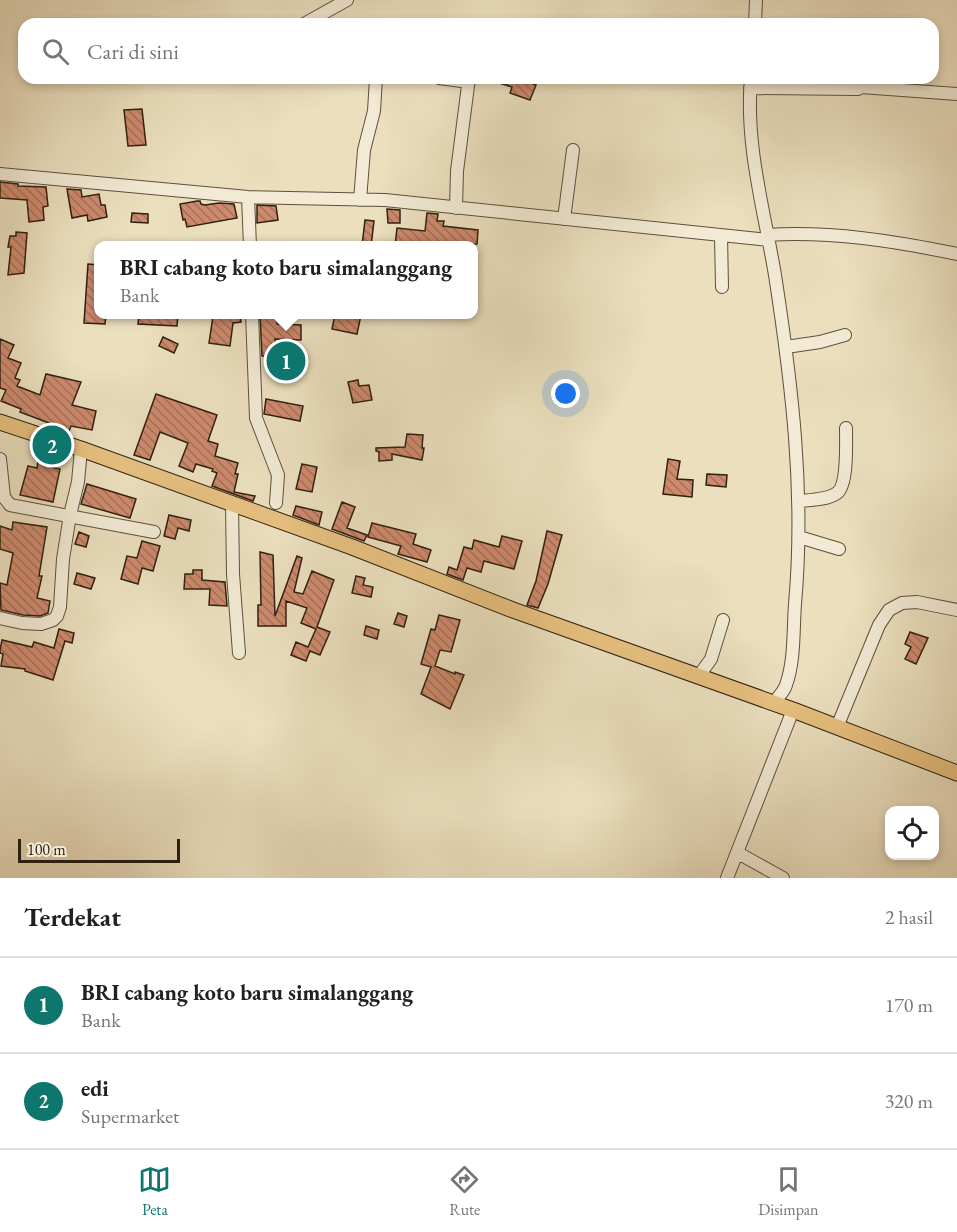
<!DOCTYPE html>
<html lang="id">
<head>
<meta charset="utf-8">
<style>
  :root { --surface:#fff; --page:#f2f2f2; --text:#202124; --muted:#757577; --line:#e0e0e0; --accent:#0f766e }
  body { margin:0; font-family:"EB Garamond",serif; background:var(--page); color:var(--text) }
  .controls { position:absolute; right:18px; bottom:18px; display:grid; overflow:hidden; border-radius:12px; box-shadow:0 3px 9px #0003 }
  .controls button { width:54px; height:54px; display:grid; place-items:center; padding:0; border:0; border-bottom:2px solid var(--line); background:var(--surface); color:var(--text); font:30px sans-serif }
  .scale { position:absolute; left:18px; bottom:15px; width:162px; box-sizing:border-box; padding-left:6px; border:3px solid #2f2010; border-top:0; font-size:16px; line-height:21px; white-space:nowrap; color:#2f2010; -webkit-text-stroke:4px #f2ead5; paint-order:stroke }
  .you { position:absolute; left:566px; top:394px; width:21px; height:21px; margin:-15px; border:4px solid #fff; border-radius:50%; background:#1a73e8; box-shadow:0 0 0 9px #1a73e833 }
  .badge { display:grid; place-items:center; width:39px; height:39px; border-radius:50%; background:var(--accent); color:#fff; font-size:20px; font-weight:700 }
  .pin { position:absolute; translate:-50% -50%; border:3px solid #fff; box-shadow:0 2px 6px #0006 }
  .popup { position:absolute; left:94px; top:241px; width:384px; height:78px; box-sizing:border-box; display:grid; place-content:center; border-radius:12px; background:var(--surface); filter:drop-shadow(0 2px 4px #0005); font-size:20px; white-space:nowrap; color:var(--muted) }
  .popup b { font-size:22px; color:var(--text) }
  .popup::after { content:''; position:absolute; left:50%; top:100%; margin-left:-12px; border:12px solid transparent; border-top-color:var(--surface) }
  .list { margin:0; padding:0; list-style:none }
  h2 { display:flex; justify-content:space-between; align-items:center; height:78px; margin:0; padding:0 24px; font-size:26px }
  h2 small { font-size:20px; font-weight:400; color:var(--muted) }
  .list li { display:grid; grid-template-columns:39px 1fr auto; gap:18px; align-items:center; box-sizing:border-box; height:96px; padding:0 24px; border-top:2px solid var(--line) }
  .list b { display:block; font-size:22px; white-space:nowrap }
  .list p { margin:0; font-size:20px; white-space:nowrap; color:var(--muted) }
  .list em { font-size:20px; font-style:normal; color:var(--muted) }
  .icon { flex:none; width:33px; height:33px; fill:none; stroke:currentColor; stroke-width:2; stroke-linecap:round; stroke-linejoin:round }
  .map { position:relative; flex:none; width:957px; height:878px; overflow:hidden }
  .search { position:absolute; background:var(--surface); box-shadow:0 3px 9px #0003; left:18px; right:18px; top:18px; height:66px; display:flex; align-items:center; gap:15px; box-sizing:border-box; padding:0 21px; border-radius:18px; color:var(--muted); font-size:22px }
  .sheet { height:270px; background:var(--surface) }
  nav { display:flex; justify-content:space-around; align-items:center; box-sizing:border-box; height:84px; border-top:2px solid var(--line); background:var(--surface); font-size:16px; color:var(--muted) }
  nav a { display:grid; justify-items:center; gap:3px }
  nav .on { color:var(--accent) }
  .map>svg:first-child { display:block }
</style>
</head>
<body>
<div class="map">
<svg width="957" height="878" viewBox="0 0 957 878">
  <defs>
    <pattern id="building-back-hatch" width="6" height="6" patternUnits="userSpaceOnUse" patternTransform="scale(1.5)"><rect width="6" height="6" fill="#cd8a6d"/><path d="M-1 5l2 2M0 0l6 6M5-1l2 2" fill="none" stroke="#a77058"/></pattern>
  </defs>
  <rect width="100%" height="100%" fill="#ebdfbe"/>
  <filter id="stains"><feTurbulence type="fractalNoise" baseFrequency=".00333" numOctaves="4"/><feColorMatrix values="0 0 0 0 .2 0 0 0 0 .09 0 0 0 0 .02 0 0 0 .5 -.17"/></filter>
  <radialGradient id="worn" r=".72"><stop offset=".6" stop-color="#630" stop-opacity="0"/><stop offset="1" stop-color="#630" stop-opacity=".3"/></radialGradient>
  <path fill="url(#building-back-hatch)" stroke="#2f2010" stroke-width="1.5" d="M490,78h28l18,7 -6,15 -20,-7 2,-6 -22,-7z
    M142,109l4,36 -18,1 -4,-36z
    M0,182l18,2v2l28,1 2,19 -5,1 1,13 -15,2 -2,-22 -27,-2z
    M67,189l14,1 1,7 17,-3 2,11h4l2,12 -19,4 -1,-6 -15,3z
    M197,201h3l1,3 4,1 14,-2 15,1 3,14 -50,9 -2,-8 -2,1 -3,-16z
    M257,205l19,1 2,14 -21,3z
    M387,209l13,1v13h-12z
    M132,213l16,1v9l-17,-1z
    M427,213l11,1 -1,7h7l-1,5 35,4 -1,14 -82,2 2,-18 28,3z
    M365,220l9,1 -3,25h-9z
    M16,232l11,1 -3,40 -16,2 3,-28h-3l2,-11h6z
    M88,264l11,1v50h7l-1,9 -21,-1z
    M139,315h39l-1,11 -39,-2z
    M222,315h18l1,7 -8,1 -3,23 -21,-3 4,-27z
    M260,315h17v9l24,1v15l-26,-1 1,17h-14z
    M335,315h26l-4,19 -25,-5z
    M163,337l15,7 -4,9 -15,-7z
    M0,339l14,6 -6,13 13,5 -6,15 5,2 -3,6 23,9 6,-21 35,8 -9,23 24,6 -4,19 -21,-4 -3,8 -21,-7 2,-4 -29,-11 1,-3 -20,-8 5,-11 -6,-2z
    M358,380l1,6 10,-1 3,15 -19,3 -5,-21z
    M156,394l61,21 -9,26 10,3 -3,12 23,7 -3,11h3l-4,18 21,4 -2,5 -41,-15 5,-13 -5,-2 1,-2 -17,-5 -3,8 -14,-6 9,-23 -28,-11 -10,28 -16,-5z
    M266,399l37,7 -3,15 -36,-7z
    M407,434l16,1 -1,13h2l-2,12 -30,-6v6l-13,1v-9l-3,-1v-3l29,-1z
    M39,455l14,3 -2,9 9,2 -7,33 -33,-7 8,-29 9,2z
    M668,459l12,2 -3,18 16,1 -1,17 -29,-3z
    M302,464l15,3 -5,25 -16,-3z
    M707,474l20,1 -1,12 -20,-2z
    M87,484l49,15 -6,19 -49,-14z
    M342,502l13,5 -8,21 20,7 -3,6 -32,-12z
    M296,506l26,6 -3,13 -26,-10z
    M169,515l22,5 -2,11 -11,-3 -3,11 -11,-3z
    M13,522l34,5 -8,49h3l-5,22 13,3 -2,12 -8,3 -17,-1 -22,-5 -1,-27 7,2 6,-32 -13,-4v-23l12,4z
    M372,523l44,11 -3,10 18,6 -4,12 -29,-8 3,-8 -33,-9z
    M547,531l15,4 -14,49 -10,24 -11,-3 9,-24z
    M79,532l10,4 -3,11 -11,-3z
    M502,536l20,5 -8,28 -30,-8 -3,11 -14,-4 -4,12 -16,-6 2,-7 8,3 7,-23 8,2 2,-9 25,7z
    M142,541l18,5 -7,25 -11,-3 -4,16 -17,-5 6,-23 10,2z
    M260,552l13,3 2,61 22,-60 5,2 -8,34 9,2 9,-23 22,9 -17,47 13,5 -10,23 -10,-4 -4,10 -15,-6 5,-13 12,5 8,-18 -15,-6 6,-15 -21,-7v25h-28v-21h3z
    M193,570h9v10l23,2 2,24 -18,-1 1,-16h-26l1,-15h8z
    M77,573l18,5 -4,11 -17,-5z
    M356,576l9,2 -2,7 10,2 -2,10 -19,-4z
    M398,613l9,3 -3,11 -10,-3z
    M439,615l21,5 -9,32 -11,-2 -5,16 20,8v-2l9,3 -14,34 -29,-15 10,-27 -10,-3 10,-35 4,1z
    M366,626l13,4 -2,9 -13,-4z
    M59,629l15,4 -2,10 -7,-2 -12,39 -28,-9v-2l-24,-3 2,-12 -3,-1v-3l2,-10 30,7 2,-5 20,6z
    M910,632l18,6 -12,26 -11,-5 6,-12 -6,-3z"/>
  <g fill="none" stroke-linecap="round" stroke-linejoin="round">
    <g stroke="#5e503c" stroke-width="14">
      <path id="minor" d="M304,24l43,-24
        M755,24l1,-24
        M439,78l30,4
        M751,78c-6,67 13,131 24,197 17,110 30,218 20,329 -2,26 0,56 -9,81 -2,7 -9,13 -13,19
        M750,88l108,1 3,-2 96,7
        M0,174l248,23 137,3 383,40
        M248,197l2,49
        M360,200l4,-50 10,-39 2,-33
        M456,208l1,-37 12,-93
        M564,219l9,-69
        M721,235l1,52
        M767,235c64,-4 128,6 190,19
        M252,314l4,104 22,57 -2,28
        M786,347l34,-5 25,-7
        M0,459l4,38 6,8 144,27
        M800,501c11,-1 27,-1 37,-8 11,-8 9,-51 9,-65
        M232,504l1,70 6,79
        M799,537l40,12
        M0,618l22,5 19,1 12,-4 4,-4 3,-9 3,-48 7,-44 8,-33 3,-33
        M698,677l13,-18 12,-39
        M837,727l42,-102 10,-15 13,-7 15,-1 40,8
        M738,853l45,25
        M727,878l66,-168"/>
    </g>
    <g stroke="#2f2010" stroke-width="17">
      <path id="major" d="M0,422l81,27 271,98 161,63 280,100 164,63"/>
    </g>
    <use href="#minor" stroke="#f2ead5" stroke-width="12"/>
    <use href="#major" stroke="#e6c07f" stroke-width="15"/>
  </g>
  <rect width="100%" height="100%" filter="url(#stains)"/>
  <rect width="100%" height="100%" fill="url(#worn)"/>
</svg>
<div class="controls">
<button><svg class="icon" aria-label="locate" viewBox="0 0 24 24"><circle cx="12" cy="12" r="6"/><path d="M12 2v4M12 18v4M2 12h4M18 12h4"/></svg></button>
</div>
<div class="scale">100 m</div>
<div class="you"></div>
<div class="pin badge" style="left:286px;top:361px">1</div>
<div class="popup"><b>BRI cabang koto baru simalanggang</b>Bank</div>
<div class="pin badge" style="left:52px;top:445px">2</div>
<div class="search"><svg class="icon" aria-label="search" viewBox="0 0 24 24"><circle cx="10" cy="10" r="6"/><path d="M15 15l6 6"/></svg>Cari di sini</div>
</div>
<section class="sheet">
<h2>Terdekat<small>2 hasil</small></h2>
<ul class="list">
<li><span class="badge">1</span><div><b>BRI cabang koto baru simalanggang</b><p>Bank</p></div><em>170 m</em></li>
<li><span class="badge">2</span><div><b>edi</b><p>Supermarket</p></div><em>320 m</em></li>
</ul>
</section>
<nav>
<a class="on"><svg class="icon" aria-label="map" viewBox="0 0 24 24"><path d="M3 6l6-2 6 2 6-2v14l-6 2-6-2-6 2zM9 4v14M15 6v14"/></svg>Peta</a>
<a><svg class="icon" aria-label="directions" viewBox="0 0 24 24"><path d="M12 3l9 9-9 9-9-9zM9 14v-3h6M13 9l2 2-2 2"/></svg>Rute</a>
<a><svg class="icon" aria-label="saved" viewBox="0 0 24 24"><path d="M7 4h10v16l-5-4-5 4z"/></svg>Disimpan</a>
</nav>
</body>
</html>
